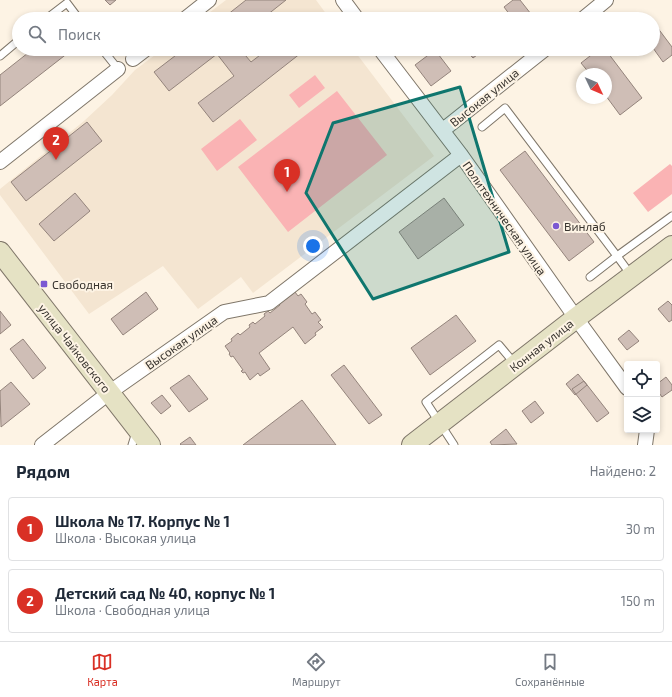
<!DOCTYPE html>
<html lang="ru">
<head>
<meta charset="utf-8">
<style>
  :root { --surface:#fff; --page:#f6f6f7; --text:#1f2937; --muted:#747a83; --line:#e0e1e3; --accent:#d93025 }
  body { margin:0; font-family:"Exo 2",sans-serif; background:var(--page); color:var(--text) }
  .controls { position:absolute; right:12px; bottom:12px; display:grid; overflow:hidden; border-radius:4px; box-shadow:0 2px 6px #0003 }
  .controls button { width:36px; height:36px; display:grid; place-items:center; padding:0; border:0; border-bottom:1px solid var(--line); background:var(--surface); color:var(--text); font:20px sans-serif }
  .compass { position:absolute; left:576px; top:68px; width:36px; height:36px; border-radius:50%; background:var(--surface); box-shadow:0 2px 6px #0003; rotate:134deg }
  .you { position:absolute; left:313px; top:246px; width:14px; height:14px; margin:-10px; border:3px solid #fff; border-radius:50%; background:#1a73e8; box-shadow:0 0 0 6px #1a73e833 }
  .badge { display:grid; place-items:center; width:26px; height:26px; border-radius:50%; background:var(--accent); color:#fff; font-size:13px; font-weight:700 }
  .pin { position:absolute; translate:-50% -33px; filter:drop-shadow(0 1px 2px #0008) }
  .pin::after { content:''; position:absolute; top:21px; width:14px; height:12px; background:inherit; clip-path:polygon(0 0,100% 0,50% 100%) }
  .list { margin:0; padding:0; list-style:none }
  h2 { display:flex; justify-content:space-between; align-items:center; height:52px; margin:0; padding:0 16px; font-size:17px }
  h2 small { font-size:13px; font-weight:400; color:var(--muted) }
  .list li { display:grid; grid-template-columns:26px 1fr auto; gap:12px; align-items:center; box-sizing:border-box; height:64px; margin:0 8px 8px; padding:0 8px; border:1px solid var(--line); border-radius:4px }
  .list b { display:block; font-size:15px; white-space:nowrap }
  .list p { margin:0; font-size:13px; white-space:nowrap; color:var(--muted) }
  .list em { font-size:13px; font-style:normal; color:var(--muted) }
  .icon { flex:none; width:22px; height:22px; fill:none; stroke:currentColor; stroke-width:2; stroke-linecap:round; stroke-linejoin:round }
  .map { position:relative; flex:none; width:672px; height:445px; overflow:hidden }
  .search { position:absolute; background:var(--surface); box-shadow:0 2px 6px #0003; left:12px; right:12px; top:12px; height:44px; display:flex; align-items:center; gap:10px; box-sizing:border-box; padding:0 14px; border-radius:22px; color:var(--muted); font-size:15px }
  .sheet { height:196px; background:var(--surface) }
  nav { display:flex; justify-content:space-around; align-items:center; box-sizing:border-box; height:56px; border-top:1px solid var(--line); background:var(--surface); font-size:11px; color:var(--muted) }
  nav a { display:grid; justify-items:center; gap:2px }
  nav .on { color:var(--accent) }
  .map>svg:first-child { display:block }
</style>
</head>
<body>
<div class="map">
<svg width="672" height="445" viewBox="0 0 672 445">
  <rect width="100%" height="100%" fill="#fdf3e4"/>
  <path fill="#f4e5d1" d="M226,0h90l14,19h-129z
    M163,49h190l81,107 -181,137 -12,-16 -43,32 -35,-43 -74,48 -89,-119v-6l84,-68 28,-26 23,-25z"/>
  <path fill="#fab3b4" d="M315,75l10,13 -26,20 -10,-13z
    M337,91l50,64 -99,77 -50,-65z
    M240,119l17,21 -40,31 -16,-22z
    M670,164l2,2v28l-24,18 -15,-19z"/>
  <path fill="#cfbeb6" stroke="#94847c" d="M105,0h11l-6,5z
    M246,0h40l-24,19h-40z
    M513,0h7l11,14 -6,5h-12l-9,-12z
    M654,23l18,24v8l-9,7 -10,-14z
    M33,49h40l-73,57v-31z
    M184,49h56l11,13 17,-13h30l3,4 -88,69 -15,-19 36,-27 -17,-22 -48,37 -15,-19z
    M465,49h20l-12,9z
    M599,49h6l37,49 -22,17 -14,-19v-22h-16l-9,-11z
    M435,50l16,21 -20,15 -16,-21z
    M87,122l15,19 -76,60 -15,-19z
    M525,151l69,91 -25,19 -69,-91z
    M75,193l15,18 -36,30 -15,-17z
    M444,198l20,27 -46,34 -19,-27z
    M146,292l12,17 -35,26 -12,-16z
    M295,292l3,4 3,-2 6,8 -2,2 7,10 3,-2 6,8 -3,2 5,5 -8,6 1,2 -11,9 -12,-17 -34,26 11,16 -10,7 -2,-3 -8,7 -5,-8 -2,1 -2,-2 2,-1 -10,-14 -2,1 -2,-3 1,-1 -5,-7 7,-5 -1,-2 7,-6 2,2 10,-8 -1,-2 4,-3 2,2 10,-8 -1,-2 4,-3 2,2 10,-8 -2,-3 7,-5 1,2z
    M668,301l4,4v15l-3,2 -11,-13z
    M0,311l11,14 -11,9z
    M456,315l20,26 -46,34 -19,-27z
    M629,330l10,11 -12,9 -9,-11z
    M23,339l23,29 -13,11 -23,-30z
    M344,365l38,50 -13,9 -38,-49z
    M578,374l9,11 -12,10 -9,-11z
    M189,375l19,24 -19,13 -19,-24z
    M666,377l6,8v5l-10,7 -5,-7v-6z
    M584,381l25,32 -12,9 -25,-33z
    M11,382l19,22 -29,23 -1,-36z
    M162,395l9,11 -10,8 -10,-11z
    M302,400l34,45h-93z
    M535,401l9,12 -13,10 -9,-12z
    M506,429l11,15 -25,1 -2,-3z
    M190,437l6,8h-15l-1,-1z"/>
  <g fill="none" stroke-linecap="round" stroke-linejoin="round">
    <g stroke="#7f7669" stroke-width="9">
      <path id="service" d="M46,19l21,-16 12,16
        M102,49l16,20
        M0,56l19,-16
        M482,127l23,-19 112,148 -27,21
        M631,275l-14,-19 55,-40
        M132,445l4,-13
        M454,445l-28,-43 73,-57 16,19"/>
    </g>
    <g stroke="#7f7669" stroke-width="16">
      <path id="minor" d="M343,0l14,19
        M185,19l24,-19
        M583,19l23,-19
        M380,49l81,106 115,163 51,70
        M133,59l13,-10
        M443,130l102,-81
        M0,162l118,-93
        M42,445l68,-53 114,-80 45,-9 192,-148
        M645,445l2,-15"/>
    </g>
    <g stroke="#7f7669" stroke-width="22">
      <path id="secondary" d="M0,252l150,193
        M412,445l164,-127 96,-72"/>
    </g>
    <use href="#service" stroke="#fff" stroke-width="7"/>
    <use href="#minor" stroke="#fff" stroke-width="14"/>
    <use href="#secondary" stroke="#e5e2c4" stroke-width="20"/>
  </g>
  <path fill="#0f766e" fill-opacity="0.2" stroke="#0f766e" stroke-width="3" stroke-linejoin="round" d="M460,87l49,165 -136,47 -67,-106 27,-70z"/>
  <g fill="#7b58d2" stroke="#fdf3e4" stroke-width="1.5">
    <circle cx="556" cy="226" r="4"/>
    <rect x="40" y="280" width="8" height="8" rx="2"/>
  </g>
  <g text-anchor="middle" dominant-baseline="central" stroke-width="4" stroke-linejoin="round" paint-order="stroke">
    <g font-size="12" fill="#38342f" stroke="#fdf3e4">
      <text transform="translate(484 97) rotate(-39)">Высокая улица</text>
      <text transform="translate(505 218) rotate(55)">Политехническая улица</text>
      <text transform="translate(181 342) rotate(-35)">Высокая улица</text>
      <text transform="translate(541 345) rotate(-38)">Конная улица</text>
      <text transform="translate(75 348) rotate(52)">улица Чайковского</text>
    </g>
    <g font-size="12" fill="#38342f" stroke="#fdf3e4" text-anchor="start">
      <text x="564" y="226">Винлаб</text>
      <text x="52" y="284">Свободная</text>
    </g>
  </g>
</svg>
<div class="controls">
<button><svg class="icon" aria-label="locate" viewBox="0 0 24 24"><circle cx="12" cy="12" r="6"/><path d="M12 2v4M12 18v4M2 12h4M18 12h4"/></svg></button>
<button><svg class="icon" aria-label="layers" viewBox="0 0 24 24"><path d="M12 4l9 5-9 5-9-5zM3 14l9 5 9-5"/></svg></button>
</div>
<svg class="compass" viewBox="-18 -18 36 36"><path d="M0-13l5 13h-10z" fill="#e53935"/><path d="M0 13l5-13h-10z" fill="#747a83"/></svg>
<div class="you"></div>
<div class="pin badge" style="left:287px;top:192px">1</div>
<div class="pin badge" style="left:56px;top:160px">2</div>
<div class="search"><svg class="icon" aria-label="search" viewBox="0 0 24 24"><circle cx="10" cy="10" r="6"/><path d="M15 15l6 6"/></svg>Поиск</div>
</div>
<section class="sheet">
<h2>Рядом<small>Найдено: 2</small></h2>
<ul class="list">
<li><span class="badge">1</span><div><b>Школа № 17. Корпус № 1</b><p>Школа · Высокая улица</p></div><em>30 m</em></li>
<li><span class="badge">2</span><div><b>Детский сад № 40, корпус № 1</b><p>Школа · Свободная улица</p></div><em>150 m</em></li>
</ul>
</section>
<nav>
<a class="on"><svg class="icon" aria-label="map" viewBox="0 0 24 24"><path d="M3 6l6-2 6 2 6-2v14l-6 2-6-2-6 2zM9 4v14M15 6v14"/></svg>Карта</a>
<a><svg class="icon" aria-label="directions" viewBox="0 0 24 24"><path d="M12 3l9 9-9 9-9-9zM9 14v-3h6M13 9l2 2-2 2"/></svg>Маршрут</a>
<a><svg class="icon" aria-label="saved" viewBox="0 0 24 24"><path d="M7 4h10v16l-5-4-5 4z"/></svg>Сохранённые</a>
</nav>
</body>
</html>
